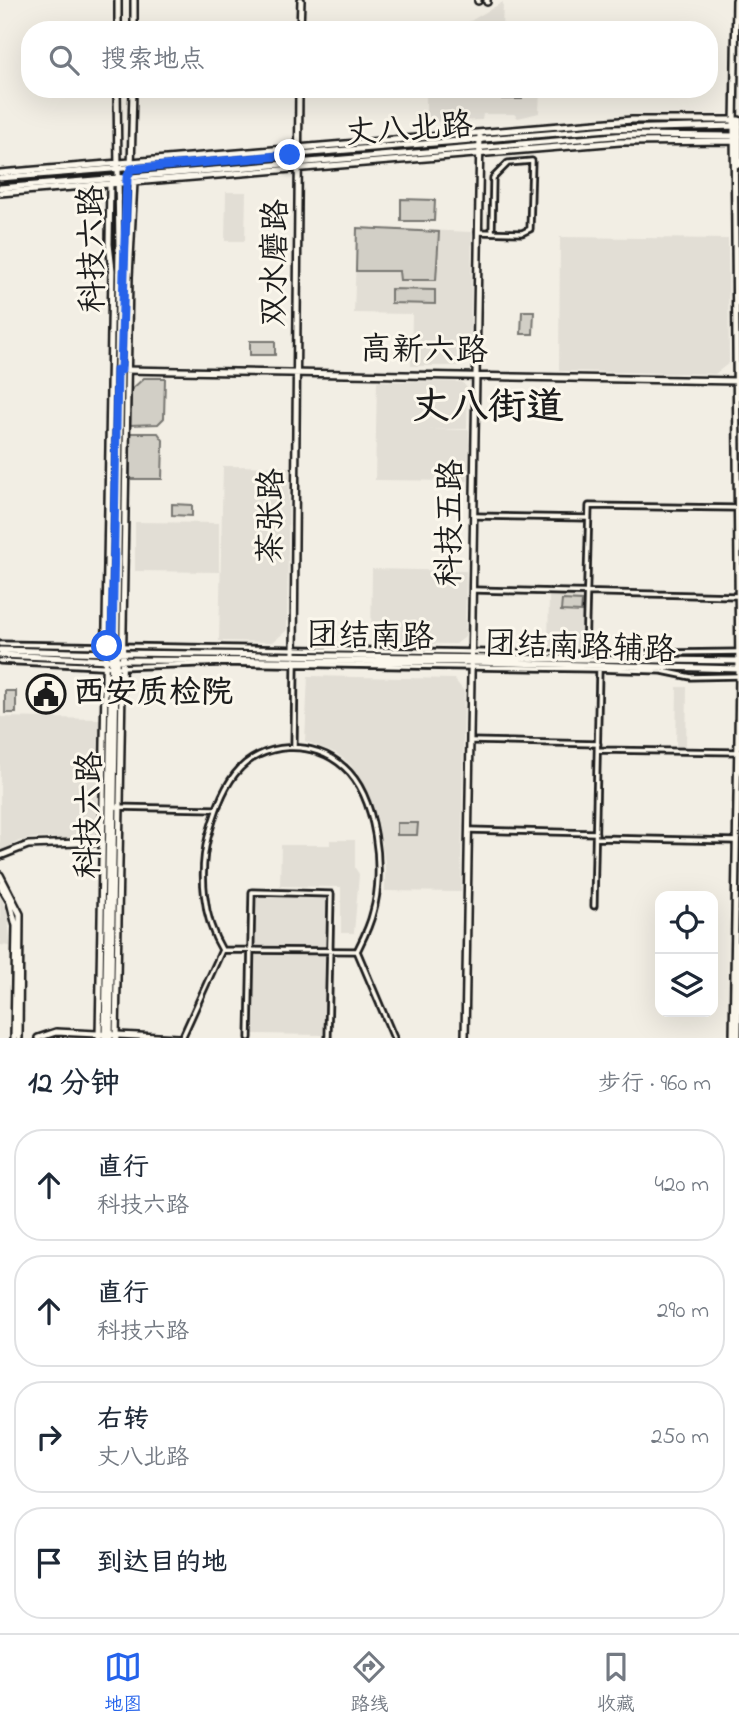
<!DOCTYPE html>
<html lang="zh">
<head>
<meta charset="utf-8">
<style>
  :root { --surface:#fff; --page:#f2f2f3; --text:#1f2937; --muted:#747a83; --line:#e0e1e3; --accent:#2563eb }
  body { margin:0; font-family:"Indie Flower","LXGW WenKai TC",sans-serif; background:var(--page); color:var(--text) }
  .controls { position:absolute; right:21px; bottom:21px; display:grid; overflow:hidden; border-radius:14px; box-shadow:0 7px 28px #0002 }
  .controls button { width:63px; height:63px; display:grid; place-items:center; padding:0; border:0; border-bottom:2px solid var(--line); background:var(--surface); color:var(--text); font:35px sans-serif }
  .stop { position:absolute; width:21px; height:21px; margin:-16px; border:5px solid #2563eb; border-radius:50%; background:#fff }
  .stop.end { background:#2563eb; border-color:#fff; box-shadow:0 2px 7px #0008 }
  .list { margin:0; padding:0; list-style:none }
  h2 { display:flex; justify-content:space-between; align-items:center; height:91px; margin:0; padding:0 28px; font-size:30px }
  h2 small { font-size:23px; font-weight:400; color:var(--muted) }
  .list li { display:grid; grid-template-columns:46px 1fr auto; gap:21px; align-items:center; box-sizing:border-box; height:112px; margin:0 14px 14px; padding:0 14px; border:2px solid var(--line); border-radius:28px }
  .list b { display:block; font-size:26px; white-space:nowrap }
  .list p { margin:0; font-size:23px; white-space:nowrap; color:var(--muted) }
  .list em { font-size:23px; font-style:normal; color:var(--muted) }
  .icon { flex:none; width:38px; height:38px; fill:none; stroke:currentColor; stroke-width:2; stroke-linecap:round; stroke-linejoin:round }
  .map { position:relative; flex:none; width:739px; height:1038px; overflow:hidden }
  .search { position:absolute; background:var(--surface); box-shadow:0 7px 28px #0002; left:21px; right:21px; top:21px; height:77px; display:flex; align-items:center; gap:18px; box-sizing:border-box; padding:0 24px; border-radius:28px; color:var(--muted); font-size:26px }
  .sheet { height:595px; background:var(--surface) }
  nav { display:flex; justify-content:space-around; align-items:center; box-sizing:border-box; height:98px; border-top:2px solid var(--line); background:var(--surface); font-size:19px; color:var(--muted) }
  nav a { display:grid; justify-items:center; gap:4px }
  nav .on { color:var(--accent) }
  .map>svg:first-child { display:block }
</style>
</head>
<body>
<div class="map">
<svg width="739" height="1038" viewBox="0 0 739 1038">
  <rect width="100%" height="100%" fill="#f2eee4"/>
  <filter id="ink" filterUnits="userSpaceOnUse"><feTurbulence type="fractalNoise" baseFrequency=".0143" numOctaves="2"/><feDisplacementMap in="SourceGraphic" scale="14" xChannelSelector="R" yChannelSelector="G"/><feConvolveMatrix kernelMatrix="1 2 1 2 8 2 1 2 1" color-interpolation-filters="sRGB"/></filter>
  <g filter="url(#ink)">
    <path fill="#e2ded5" d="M503,2l-1,28h-50v-4h10z
      M426,89h114l-1,24 -21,5 -4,-4h-31l-1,6 -56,2z
      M226,192h20l-1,49h-20z
      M357,227l115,5 -2,124 -10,10h-49l1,-52 -58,-1z
      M560,237l168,2 1,124 -14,11 -156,-3z
      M377,381l85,1 6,7 -1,40 -38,1h40l-1,51 -93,-1z
      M223,466l66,1 -2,163 -14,12 -54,-1z
      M135,522l84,1v49l-84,-1z
      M372,569l94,2 -1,66 -9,7 -85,-1z
      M549,595l35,1 -1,51 -35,-1z
      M308,676l146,3 10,12 -3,201 -76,-1v-28l-8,-45 -18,-39 -8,-14 -15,-12 -31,-12z
      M677,687h10l-1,61h-10z
      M0,717l100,2 -2,113 -8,7 -57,-1 -14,3 -19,11z
      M330,840h25v28l4,6 -5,59h-13v-46l-61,-1 1,-41h49z
      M0,896l8,17 2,33 -10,-1z
      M255,896l72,1 -2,138 -72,-1z"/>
    <path fill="#d2cfc6" stroke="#777671" stroke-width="2" d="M502,89h20v10h-20z
      M401,199l34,1 -1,21h-33z
      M357,228l82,4 -3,48h-36l-1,-9h-43z
      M391,289l44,1v14l-44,-1z
      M522,311h12l-1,23h-12z
      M250,341h25v14h-25z
      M144,378h21l-1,40 -6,6 -28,1 1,-35z
      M130,433h28l5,7 -1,39h-32z
      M172,504l20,1v11l-20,-1z
      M562,600l20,1 -1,11 -20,-1z
      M5,691h11v22h-11z
      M397,823h21l-1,12h-20z"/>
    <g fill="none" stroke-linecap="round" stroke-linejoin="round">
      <g stroke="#1c1c1c" stroke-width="9">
        <path id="street" d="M478,232l44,1 8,-4 2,-68 -24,2 -15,15 -1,54
          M475,516l113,2
          M474,590l263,6
          M0,644l585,10 154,-2
          M585,654l4,-148 148,2
          M0,661l120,6 102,-4 374,6 66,2 29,6 48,-1
          M471,741l127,3
          M294,746l1,-82
          M598,750l140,2
          M112,807l104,2
          M469,830l127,3
          M596,838l140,3
          M594,906l5,-236
          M223,950l134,1
          M182,1038l40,-88c-19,-31 -23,-78 -14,-113 6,-21 13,-45 27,-63 26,-33 79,-35 109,-7 33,29 41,105 29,145 -3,14 -10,27 -16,39l37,87
          M249,1038l3,-146 79,2 -3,144"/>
      </g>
      <g stroke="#1c1c1c" stroke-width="10">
        <path id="secondary" d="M478,1v-1
          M487,2v-2
          M118,30v-30
          M134,30v-30
          M300,30l1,-30
          M0,173l632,-53h107v45
          M0,193l620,-51 117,-1
          M124,370l613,11
          M0,650l109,3
          M119,653l620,8
          M0,655l110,5
          M294,656l5,-567
          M119,660l353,2 267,7
          M0,856l28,-11 75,-3
          M0,875l20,39 -1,124
          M0,885l10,17 6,24 -2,112
          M99,1038l13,-768 -3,-26 1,-60 7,-5
          M105,1038l14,-788 -2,-161
          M110,1038l13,-789 4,-71 4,-9 2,-80
          M116,1038l13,-761 5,-95 -7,-4
          M465,1038l15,-904
          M733,1038l6,-362 -5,-550 2,-126
          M738,1038l1,-94"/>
      </g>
      <g stroke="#1c1c1c" stroke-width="10">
        <path id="primary" d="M0,178l609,-49 130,-3
          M0,188l626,-53 113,1
          M38,1038l18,-6 123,6"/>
      </g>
      <use href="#street" stroke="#fbf7ec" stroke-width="3.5"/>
      <use href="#secondary" stroke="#fbf7ec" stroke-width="5"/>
      <use href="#primary" stroke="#fbf7ec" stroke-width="5"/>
    </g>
  </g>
  <g fill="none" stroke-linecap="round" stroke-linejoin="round" filter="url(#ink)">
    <path stroke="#2563eb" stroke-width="9" d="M107,646h5l5,-276h4l6,-192 4,-9 159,-14"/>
  </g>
  <defs>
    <g id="civic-ring" transform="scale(2.0125)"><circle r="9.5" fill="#fbf7ec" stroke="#1c1c1c" stroke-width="1.5"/><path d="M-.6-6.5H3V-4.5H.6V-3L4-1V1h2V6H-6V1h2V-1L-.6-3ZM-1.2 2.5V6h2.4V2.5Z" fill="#1c1c1c"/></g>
  </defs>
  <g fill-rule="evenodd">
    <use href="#civic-ring" x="46" y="694"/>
  </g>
  <g text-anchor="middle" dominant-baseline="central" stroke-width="6" stroke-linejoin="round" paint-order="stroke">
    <g font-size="32" fill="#1c1c1c" stroke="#fbf7ec">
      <text transform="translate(409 131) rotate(-4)">丈八北路</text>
      <text transform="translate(94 249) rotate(-91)">科技六路</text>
      <text transform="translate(277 263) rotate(-89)">双水磨路</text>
      <text transform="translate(424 352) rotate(1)">高新六路</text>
      <text transform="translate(273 516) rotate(-89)">茶张路</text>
      <text transform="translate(452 523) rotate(-89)">科技五路</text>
      <text transform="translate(370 638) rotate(1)">团结南路</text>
      <text transform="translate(580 649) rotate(2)">团结南路辅路</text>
      <text transform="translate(91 815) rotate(-89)">科技六路</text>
    </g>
    <g font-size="32" font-weight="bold" fill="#1c1c1c" stroke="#fbf7ec" text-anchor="start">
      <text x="73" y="694">西安质检院</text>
    </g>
    <g font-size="38" font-weight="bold" fill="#1c1c1c" stroke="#fbf7ec">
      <text x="488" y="409">丈八街道</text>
    </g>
  </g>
</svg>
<div class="controls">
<button><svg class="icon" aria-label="locate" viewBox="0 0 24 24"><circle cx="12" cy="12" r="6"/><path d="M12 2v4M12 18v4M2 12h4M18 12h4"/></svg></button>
<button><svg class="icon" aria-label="layers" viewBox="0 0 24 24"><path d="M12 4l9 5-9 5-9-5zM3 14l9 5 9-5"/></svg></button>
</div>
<div class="stop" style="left:107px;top:646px"></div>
<div class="stop end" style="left:290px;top:155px"></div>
<div class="search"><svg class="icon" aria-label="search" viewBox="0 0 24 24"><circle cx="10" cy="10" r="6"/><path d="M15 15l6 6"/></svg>搜索地点</div>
</div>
<section class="sheet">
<h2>12 分钟<small>步行 · 960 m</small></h2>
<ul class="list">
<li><svg class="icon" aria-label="ahead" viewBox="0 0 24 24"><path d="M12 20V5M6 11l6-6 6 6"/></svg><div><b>直行</b><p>科技六路</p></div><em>420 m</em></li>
<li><svg class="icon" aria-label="ahead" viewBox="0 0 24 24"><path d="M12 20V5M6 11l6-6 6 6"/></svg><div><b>直行</b><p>科技六路</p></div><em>290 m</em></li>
<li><svg class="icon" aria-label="right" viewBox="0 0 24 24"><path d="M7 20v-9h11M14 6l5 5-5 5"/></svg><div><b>右转</b><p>丈八北路</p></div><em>250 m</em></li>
<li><svg class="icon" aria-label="arrive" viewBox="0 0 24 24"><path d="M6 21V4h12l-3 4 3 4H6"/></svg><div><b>到达目的地</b></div></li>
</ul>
</section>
<nav>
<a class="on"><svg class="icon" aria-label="map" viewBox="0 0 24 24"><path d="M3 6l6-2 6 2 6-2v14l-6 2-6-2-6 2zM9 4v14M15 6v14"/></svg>地图</a>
<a><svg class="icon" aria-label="directions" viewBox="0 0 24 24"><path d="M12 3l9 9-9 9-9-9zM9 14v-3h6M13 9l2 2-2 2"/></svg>路线</a>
<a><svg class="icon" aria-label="saved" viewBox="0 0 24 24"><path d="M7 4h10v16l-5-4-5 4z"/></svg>收藏</a>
</nav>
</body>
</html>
